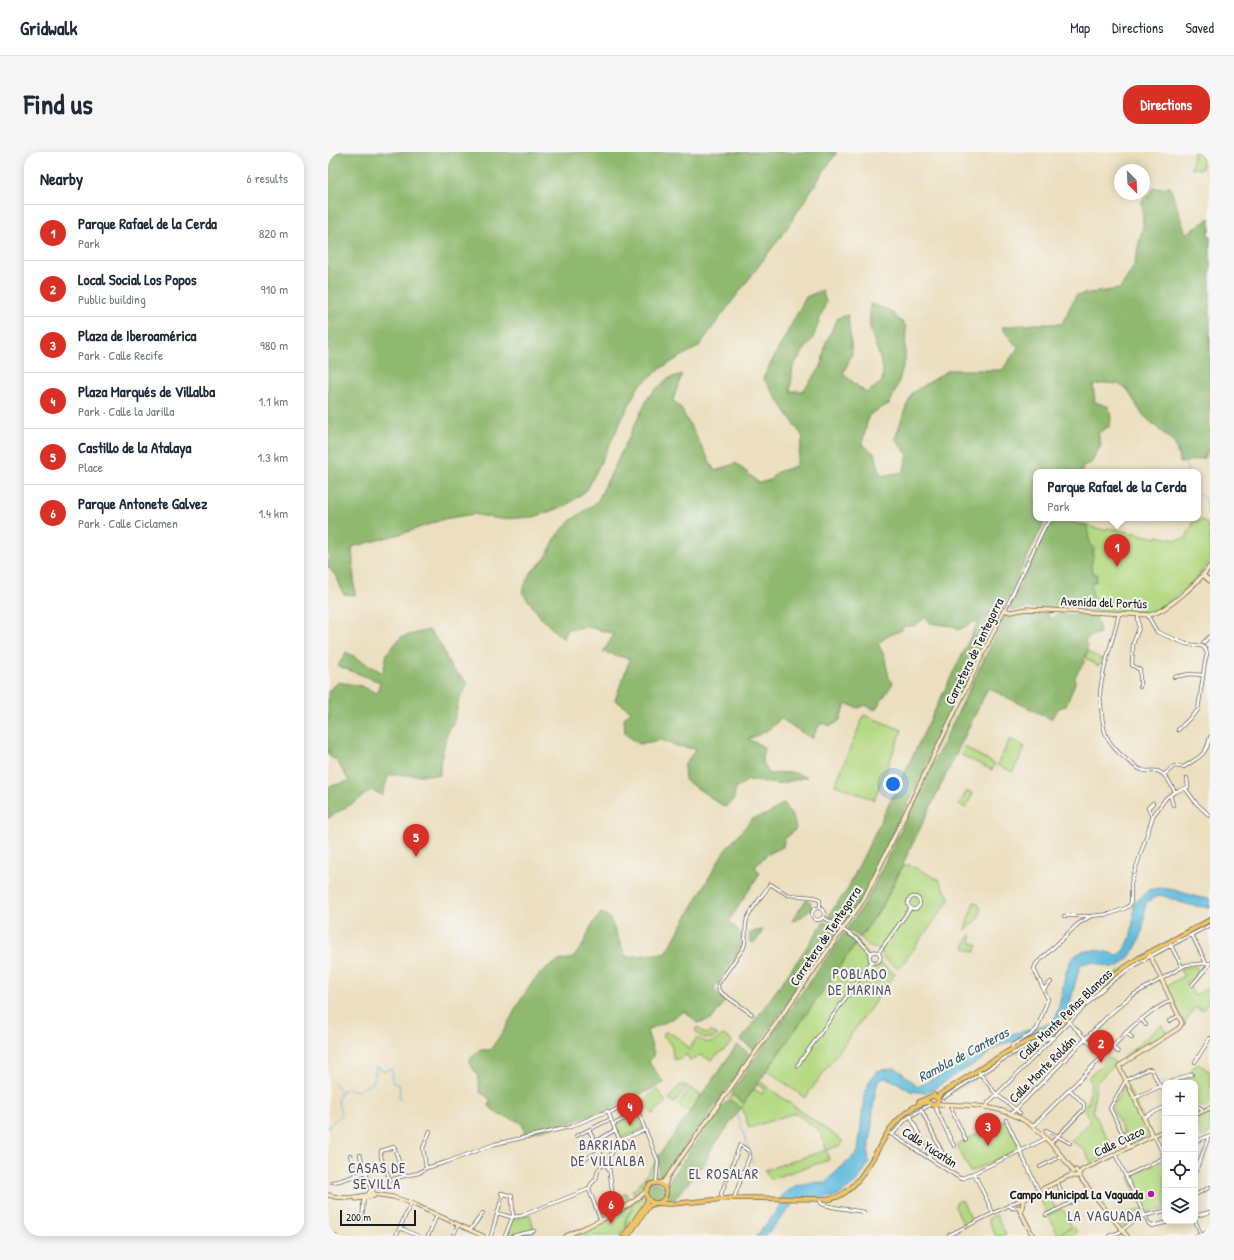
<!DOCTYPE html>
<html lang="en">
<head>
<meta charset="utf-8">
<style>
  :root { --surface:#fff; --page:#f6f6f7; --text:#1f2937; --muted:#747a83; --line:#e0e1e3; --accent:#d93025 }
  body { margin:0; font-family:"Patrick Hand",sans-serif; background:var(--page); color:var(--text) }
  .controls { position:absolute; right:12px; bottom:12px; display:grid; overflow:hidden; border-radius:8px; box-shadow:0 2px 10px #0003 }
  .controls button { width:36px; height:36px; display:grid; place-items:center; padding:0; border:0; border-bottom:1px solid var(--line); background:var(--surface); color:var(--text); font:20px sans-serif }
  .compass { position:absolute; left:786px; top:12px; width:36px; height:36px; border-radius:50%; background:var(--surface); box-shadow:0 2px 10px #0003; rotate:156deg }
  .scale { position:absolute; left:12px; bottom:10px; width:76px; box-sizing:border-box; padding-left:4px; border:2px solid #1c1c1c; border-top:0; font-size:11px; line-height:14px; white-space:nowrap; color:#1c1c1c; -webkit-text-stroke:3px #f6f6f2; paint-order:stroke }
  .you { position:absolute; left:565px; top:632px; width:14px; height:14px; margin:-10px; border:3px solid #fff; border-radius:50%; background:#1a73e8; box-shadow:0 0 0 6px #1a73e833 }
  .badge { display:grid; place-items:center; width:26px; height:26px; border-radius:50%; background:var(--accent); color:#fff; font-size:13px; font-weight:700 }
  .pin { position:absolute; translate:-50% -33px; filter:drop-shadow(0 1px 2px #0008) }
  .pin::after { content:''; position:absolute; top:21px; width:14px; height:12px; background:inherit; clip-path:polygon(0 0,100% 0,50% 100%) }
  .popup { position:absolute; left:705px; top:317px; width:168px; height:52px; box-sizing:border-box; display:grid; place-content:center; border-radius:8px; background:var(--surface); filter:drop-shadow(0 1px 3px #0005); font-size:13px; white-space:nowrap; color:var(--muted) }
  .popup b { font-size:15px; color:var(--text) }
  .popup::after { content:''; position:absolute; left:50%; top:100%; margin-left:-8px; border:8px solid transparent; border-top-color:var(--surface) }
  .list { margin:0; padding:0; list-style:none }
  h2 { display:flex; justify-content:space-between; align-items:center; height:52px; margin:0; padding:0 16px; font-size:17px }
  h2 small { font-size:13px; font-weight:400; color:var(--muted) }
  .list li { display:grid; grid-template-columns:26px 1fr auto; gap:12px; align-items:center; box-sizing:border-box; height:56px; padding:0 16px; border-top:1px solid var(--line) }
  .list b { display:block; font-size:15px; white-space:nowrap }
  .list p { margin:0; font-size:13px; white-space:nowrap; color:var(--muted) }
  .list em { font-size:13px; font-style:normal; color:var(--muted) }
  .icon { flex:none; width:22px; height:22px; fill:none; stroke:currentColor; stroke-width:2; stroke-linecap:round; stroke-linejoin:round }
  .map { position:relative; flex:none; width:882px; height:1084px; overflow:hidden; border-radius:16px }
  header { display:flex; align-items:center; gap:24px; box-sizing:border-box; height:56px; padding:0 20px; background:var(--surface); border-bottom:1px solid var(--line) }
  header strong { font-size:19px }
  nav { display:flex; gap:22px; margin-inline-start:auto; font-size:14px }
  .intro { display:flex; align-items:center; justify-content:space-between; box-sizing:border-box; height:96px; padding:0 24px }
  h1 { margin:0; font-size:28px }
  .button { padding:10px 18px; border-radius:16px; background:var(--accent); color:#fff; font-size:14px; font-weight:700 }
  main { display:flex; gap:24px; padding:0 24px }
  aside { flex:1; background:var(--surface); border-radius:16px; box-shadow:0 2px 10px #0003 }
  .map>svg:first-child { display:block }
</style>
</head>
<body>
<header>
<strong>Gridwalk</strong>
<nav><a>Map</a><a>Directions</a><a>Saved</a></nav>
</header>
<div class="intro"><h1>Find us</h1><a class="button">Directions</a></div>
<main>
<aside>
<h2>Nearby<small>6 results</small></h2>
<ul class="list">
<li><span class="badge">1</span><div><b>Parque Rafael de la Cerda</b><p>Park</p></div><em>820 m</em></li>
<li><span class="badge">2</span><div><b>Local Social Los Popos</b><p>Public building</p></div><em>910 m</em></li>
<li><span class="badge">3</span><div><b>Plaza de Iberoamérica</b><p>Park · Calle Recife</p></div><em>980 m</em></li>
<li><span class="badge">4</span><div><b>Plaza Marqués de Villalba</b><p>Park · Calle la Jarilla</p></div><em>1.1 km</em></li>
<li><span class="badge">5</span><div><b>Castillo de la Atalaya</b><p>Place</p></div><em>1.3 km</em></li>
<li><span class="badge">6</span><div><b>Parque Antonete Galvez</b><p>Park · Calle Ciclamen</p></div><em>1.4 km</em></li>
</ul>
</aside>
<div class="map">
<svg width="882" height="1084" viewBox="0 0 882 1084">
  <rect width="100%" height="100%" fill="#f6f6f2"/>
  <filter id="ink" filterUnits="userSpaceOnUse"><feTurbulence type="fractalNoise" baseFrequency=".025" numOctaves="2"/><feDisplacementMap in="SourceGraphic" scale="8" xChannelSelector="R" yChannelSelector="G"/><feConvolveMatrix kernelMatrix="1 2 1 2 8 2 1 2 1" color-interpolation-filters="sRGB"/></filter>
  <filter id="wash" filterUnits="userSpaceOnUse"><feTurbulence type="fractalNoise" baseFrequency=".012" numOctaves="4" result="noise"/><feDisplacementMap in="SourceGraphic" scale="16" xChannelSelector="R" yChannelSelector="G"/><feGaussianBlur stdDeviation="0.9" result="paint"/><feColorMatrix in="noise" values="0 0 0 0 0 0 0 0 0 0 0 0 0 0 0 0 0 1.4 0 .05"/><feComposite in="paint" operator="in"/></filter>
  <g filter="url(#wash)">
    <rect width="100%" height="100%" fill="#ecdfbf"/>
    <path fill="#b5d982" stroke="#687a4f" d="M866,0h9l-1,17 -11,-1z
      M730,366h9l1,4 22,3v2l16,3 1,-2 34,6v1l16,3v-2l19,4 11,-2c0,-6 5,-9 6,-16l9,-2 4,2 4,10v29l-14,18 -7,6h-2v2c-12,10 -26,24 -41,26 -38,-2 -76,-5 -114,-5 -8,0 -16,4 -23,0l39,-81 4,-5z
      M760,500l14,7 -4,7 -13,-8z
      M536,563l38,15 -28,70 -39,-15z
      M682,587l15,8 -12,25 -16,-7z
      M637,594l6,5 24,13 -3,6 -31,-15z
      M639,639l6,3 -8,14 -6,-4z
      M582,713l29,15 11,19 -51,70 -16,-11 -1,-8 -3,-2c-8,3 -13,-6 -19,-11l23,-32 20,-39z
      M646,750l3,1 4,6 -3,10 -6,4 -5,7 -2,-1z
      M882,768v5l-59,32 -32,18 -47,44 -2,-3 45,-42z
      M641,783l3,1 -2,6 8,3 -3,7 -11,-4z
      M529,790c8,7 12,12 10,22l4,3 10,-3 14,10 -90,124 -38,-28z
      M868,814l3,8 -6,7 -3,-2 -4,3 9,13 15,-8v15l-8,8 -6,-3 -12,16 -18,-37 18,-10 -4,-6 5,-3z
      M738,867l3,3 -14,14 -34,13 -78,49 -3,-2 38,-25z
      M833,873l7,9 -45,28 -10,4 -17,17 -3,29 2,4h1l4,9 15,26 -24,12 -6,-13 -14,-9 19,-19 1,-3 -7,-7 2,-2v-7l2,1 3,-23 -3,-3 16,-15 -1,-2 5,-5 8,8z
      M369,875l9,7 4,-3 8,4c-9,6 -17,4 -23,-5z
      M337,880c7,0 17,9 22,14v3l2,1 6,-10 3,-2c11,8 16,4 25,-3l8,5 1,2c-6,8 -14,11 -21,18l-11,-5 -3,3 -7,2 -3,-5 -12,5 -1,-1 -3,-15 -8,-9z
      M870,912l11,7h1v34l-5,3 -10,-5v-20h-22l21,-8 -3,-6z
      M431,929l85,61 -3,3 -15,5 3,10 -59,19 -5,-9 61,-20 -5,-18 -26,-19 -46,15 -6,-18 -2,-2 4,-4 -4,4 -12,-9 3,-4 12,8 10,-14 8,5 3,-4 -8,-6z
      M352,933l8,1 -14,17 -5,-4z
      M797,933h2l23,48 -1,2 -19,9 -1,-1 -17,-35z
      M362,936l11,7 -12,17 -11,-7z
      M328,937l10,12 -13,13 -11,-11z
      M882,958v23l-8,4 -7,-16v-3z
      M309,963l6,14 -22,9 -4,-8v-6z
      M678,968l14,28 -50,24 -13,-28z
      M328,1009l-1,20 -6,2 -13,14 -4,-7 4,-1z
      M833,1009h2l2,4v44l-19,4 -17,-35 1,-2z
      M718,1038l10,19 -9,5 -9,-20z
      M298,1041l3,8 -13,9 -2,-11z
      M315,1046l5,1 6,4 -28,26 1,-12 6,-8 -2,-6z
      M634,1048l10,21 -8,4 -9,-18 1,-5z
      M284,1049l1,9 -12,5 -3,-8z
      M302,1052c4,6 0,7 -4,13v9l-6,10h-50c21,-10 43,-17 60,-32z
      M733,1057l4,3 6,15 -11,6 14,-6 3,6 -8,3h-10l-11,-21z
      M813,1058l3,6 -5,1 -15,12 -10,-13z
      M202,1062l4,17 -22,5h-5l5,-16z
      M668,1063l10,19 -5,2h-5l-8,-17z"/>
    <path fill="#90b970" stroke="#566a46" d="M0,0h509l-21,31 -29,45 -89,119 -37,21 -23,19 -51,103 -20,15 -33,12 -34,2 -27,-5 -29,5 -37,13 -55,15 3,48 -12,-1 -6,-17 -9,-10z
      M842,35l16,47 24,-16v12l-2,1v5h2v211l-6,11 -24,5 -5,-19 -34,-31 -13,-23 -10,-6 -11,-1 -14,2 2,17 14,5 2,11 -1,8 -12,7 3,12 -10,18 -8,3 -1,6h-46v46h13l-6,7 -181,373 -19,27 -2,-1 -13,-8 19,-26 132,-270 -21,10 -5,-4 -24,-3 -3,-6 -12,9h-11l-1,4 -16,7 -8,7 6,11 5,23 4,5 -18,27 -10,-5 -6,3 -13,-4 -7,17 -8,5 -9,-3 -5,6 -5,10 -32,-21c-9,13 -18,15 -32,21l16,8 -2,14 7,13 22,-2 16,5 -30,7 -29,-4 -13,9 -1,10 -9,8 -40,-27 -1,-15 12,-16 -19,-3 -17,-6 -21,4 -14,-10 -1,-16 7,-7 -16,-11 15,-41 -27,-7 11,-18 -26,-7 -21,2 -4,10 -21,-20 -20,-27 8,-19 15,-14 12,-24 13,-14 27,-19 52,-106 18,-17 15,-5 -9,26 7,7 35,64 21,-8 23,20 11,-3 7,-8 19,-6 7,-29 -40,-59 43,-81 16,-7 4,12 -13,36 -20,28 -3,25h13l18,-24 5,-25 12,-24 10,-3 4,39 -9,20 23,19 16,-11 1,-14 -13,-40v-24l19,6 17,16 -1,34 -7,24 -8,19 -21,12 -7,29 13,10 6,22 22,-4 5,-17 -13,-16 9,-27 8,-19 37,-23h53l16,-22 -17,-21 34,-3h27l14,-29 44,-6 14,-23 9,-41 -1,-24 12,-13z
      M730,366h9l1,4 18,3c3,7 2,19 8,24l-3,19 3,6h3l-1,8h-4c-2,9 3,19 3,28l-67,-2 -15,2 -4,-2 39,-81 4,-5z
      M698,460l23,1 -1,5 2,1 9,-6 37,2 4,18 -12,4 -3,5c4,8 3,10 -2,17l2,2 -10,15v7l-9,23 -7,2 -8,11 -63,-31 -105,217 -23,33 -13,-9 19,-28 139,-285z
      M101,478l12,15 10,23 17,15 -9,16 -5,22 -7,14 -7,28v12h-51l-7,20 -11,-5 -16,12 -21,12 -6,5v-32l21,-6 -12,-20 -9,-6v-64l11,-9 22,4 16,7 3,-11 -42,-16 8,-14 37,21 4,-20 14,-16z
      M456,651l2,5 8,11 2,10 -12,11 -1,7 -17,8 -11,12 5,6 -31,48 15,16 -2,9 -29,44 13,9 -14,20 -15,4 -12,-12 -19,11 -19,8 7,24 -5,8 15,21 -32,15 -24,13 -84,24v-7l-4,-6 -10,-4 -11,-3 -10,-9 1,-7 -10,-7 -3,-18 -9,-13 12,-11h10l15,-21 13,-25 16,-24 13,-12 12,-7 14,-3 10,-13 7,-17 11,-15 8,4 17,40 40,-4 57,-100 29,-34 16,-5z
      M478,748l4,2 2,6 -13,11 -7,2z
      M496,770l14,7 1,2 -85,119 -13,-10 50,-70z
      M434,778v2l-6,9 -3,2 -2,-1 -2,-8 2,-2z
      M516,781l13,9 -113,161 -12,-9 1,-4z
      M409,893l14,10 -85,120 -4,4 -4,2 1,-19 -1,-5z
      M400,949h3l10,7 -33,46c-1,6 -3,13 -10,15l-12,17 -2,1 -11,14h-1c-4,-4 -6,-14 -4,-19l54,-76z
      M318 1041a10 10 0 1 1 20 0a10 10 0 1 1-20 0Z"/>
    <path fill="#5dbadb" stroke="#3c6b7c" d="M831,736l15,2 27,8h9v9c-18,1 -33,-6 -49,-12l-15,7c-2,11 -2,24 -5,34 -4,11 -18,35 -31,31 -10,-2 -19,-8 -30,-2l-11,42 -7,17 -22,12 -35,7 -14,8 -10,9 -28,16 -19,13 -9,4 -14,-2 -19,-11 -7,-2 -7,3 -4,17 -3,37 -3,18 1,10 -12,19 -20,15 -40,2 -13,16 -19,21h-9l16,-19 8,-12 1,-9c16,-14 24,-13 44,-14l33,-30 6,-55 5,-15 8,-11 17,-3 6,3 18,16 90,-52 20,-5 25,-8c19,-38 -1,-87 65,-67 16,-11 15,-34 16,-51l15,-14z"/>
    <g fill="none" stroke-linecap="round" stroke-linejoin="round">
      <path stroke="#5dbadb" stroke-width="1" d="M839,276l12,16 9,28
        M870,342l6,4 6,22
        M14,939l4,-3 11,3 16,-8 2,-7 1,-10 8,5 7,-2c5,9 -6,10 9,17l-1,12 2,1
        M409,961l12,37
        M0,976c11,-15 17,-5 9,-29l5,-8 -9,-8
        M423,1003l2,8"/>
    </g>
  </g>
  <g filter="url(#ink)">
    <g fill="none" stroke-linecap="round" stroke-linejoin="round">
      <g stroke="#656055" stroke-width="4">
        <path id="street" d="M677,458l40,-84 8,-8
          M791,462c-6,27 -17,53 -19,80 3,31 0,45 27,66 4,3 9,8 15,10 5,2 10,0 15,1 9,2 14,14 18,21
          M810,463l1,13 -6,16 -1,21 8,5v17
          M820,464l9,16 29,12 16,2 4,4 1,4 -2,8 -7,48 -20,20
          M875,491l7,-7
          M846,525l16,-3 13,1
          M836,623l10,-9 10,1c14,-10 22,-10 26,-30
          M857,636l3,-1 -1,-9
          M842,643l3,10
          M825,664l-2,-1 -3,-7 5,-5
          M580 751a6 6 0 1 1 12 0a6 6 0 1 1-12 0Z
          M484 762a6 6 0 1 1 12 0a6 6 0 1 1-12 0Z
          M736,764h24
          M495,765l36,23 12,13
          M864,783l14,28
          M841,790l13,25
          M541.5 805a5.5 5.5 0 1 1 11 0a5.5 5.5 0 1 1-11 0Z
          M551,800l31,-43
          M864,833l17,-20v-2
          M716,837l7,-7
          M424,862l-32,-22 -2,-4v-4l26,-37c3,-9 0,-19 3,-28 4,-10 17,-25 23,-35l18,11 25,2 4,1 3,3v7
          M813,867l5,6
          M740,869l35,35
          M841,869l9,-5
          M798,880l6,6
          M784,894l6,6
          M684,897v-4l18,-10 7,-6 11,-30 -14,-30 2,-5 42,-40 13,-8 19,-2 16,-6 4,-3 1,-4v-18l22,-67 13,-18 9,-6 10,-4 11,15 14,13
          M867,910l15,-24
          M469,914l75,-105
          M650,919l18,23 24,19
          M840,931l24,-9
          M615,946l65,-42 19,-10 25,-9
          M807,946l30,-14
          M607,953l1,4 18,37
          M624,953l-1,4 15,31
          M867,953l6,3 2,3
          M659,955l1,-4 108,-108c32,-31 75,-49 114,-70
          M593,957l21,43
          M281,961c11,-6 21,-13 29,-1l20,49 -2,22
          M684,962l1,-2 96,-97 22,-19 55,-31 24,-2
          M582,963l20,42
          M816,965l21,-10
          M678,968l15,31
          M286,972l24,-12
          M705,974l100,-100 19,-15 19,-11
          M261,978l19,38
          M718,978l24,13
          M560,980l73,47 82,-39 2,-2
          M564,983l14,-16 25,-15
          M826,983l11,23
          M248,984l35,-17
          M267,990l20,-12
          M867,990l15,-7
          M723,991l33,-34v-5l-15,-15
          M801,995l-19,-39 16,-28 22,-11 4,1 8,17 5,3
          M692,999l19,40
          M787,1002l34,70 3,2 21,-5
          M22,1003l6,20
          M32,1003l11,33
          M280,1007l7,54
          M712,1015l21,-11
          M98,1016l-3,-20 7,-17
          M404,1016l11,4
          M646,1021l19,40
          M867,1021l13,-34 -1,-3
          M798,1024l39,-19
          M62,1028l-9,-23v-6l13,-4 10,29
          M4,1030l7,-1 36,-12
          M729,1030l4,9
          M261,1037l11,30
          M173,1041l11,3 1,20 -8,20
          M40,1042l5,-7 17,-7 14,-4 15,-3 7,-5 21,-6 48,-18 75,-17 38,-16 7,19 5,10 -35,19
          M867,1043l15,-8
          M395,1047l-2,-5 19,-49 9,6 1,4 -16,43
          M491,1047l3,5 11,3 31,5
          M681,1053c3,4 6,4 9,2
          M169,1061l14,4 10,-1 68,-27 2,-5 5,-5 2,-9 10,-11 12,-19 25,-10
          M718,1063l44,-22
          M867,1064l15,-4
          M34,1067l2,-21
          M867,1068l6,15
          M72,1076l18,8
          M142,1078l13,-17
          M794,1078l17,-13 26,-6
          M621,1083l69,-34
          M68,1084l15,-33
          M100,1084l9,-21
          M125,1084l5,-11
          M163,1084l12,-43
          M184,1084l22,-5
          M781,1084l11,-4"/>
      </g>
      <g stroke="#656055" stroke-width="5">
        <path id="secondary" d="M875,423l7,6
          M821,801l33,70 -3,5 -60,38 33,69h2
          M608,952c9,0 19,1 28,1 54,2 75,21 107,63l2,4
          M867,963l15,-7
          M748,1018l5,9 46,57
          M742,1024h7l5,-6 83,-40
          M331,1031l4,-1 5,-6 196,-277 140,-289 7,2 16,-3 123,6c17,-4 50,-34 60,-49
          M43,1036l3,6
          M337,1037v-5l2,-5
          M0,1043l9,2
          M7,1045l14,1 25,-4 19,3 18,6 72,33
          M28,1047l18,-3
          M690,1049l53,-26
          M690,1055l15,29
          M693,1060l2,-10 3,-4
          M0,1083l7,1
          M238,1084c28,-13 59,-24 81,-46
          M869,1084l13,-3"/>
      </g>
      <g stroke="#656055" stroke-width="5.5">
        <path id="primary" d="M610,946l1,-3 66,-42 19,-10 29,-12 5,-4 46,-45 11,-8 24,-16 71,-38
          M591,950l15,-7
          M318 1041a10 10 0 1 1 20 0a10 10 0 1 1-20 0Z
          M328,1051l14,1 64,-6 96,1c28,-4 46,-49 60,-70 9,-11 22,-25 38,-27l4,3 5,-1 1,-3 -1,-3 -4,-2
          M296,1084l22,-32 2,-5
          M300,1084l21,-30 6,-3"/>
      </g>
      <use href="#street" stroke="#fff" stroke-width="2.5"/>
      <use href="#secondary" stroke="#f9e7c3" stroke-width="3.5"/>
      <use href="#primary" stroke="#efc469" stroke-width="4"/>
    </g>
  </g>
  <circle fill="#b5179e" stroke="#f6f6f2" stroke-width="1.5" cx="823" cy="1042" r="4"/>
  <g text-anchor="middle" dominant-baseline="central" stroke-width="4" stroke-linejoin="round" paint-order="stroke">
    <g font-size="13" fill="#1c1c1c" stroke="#f6f6f2">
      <text transform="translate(776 450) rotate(2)">Avenida del Portús</text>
      <text transform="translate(646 499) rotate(-64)">Carretera de Tentegorra</text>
      <text transform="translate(497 784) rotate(-56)">Carretera de Tentegorra</text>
      <text transform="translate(737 862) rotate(-44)">Calle Monte Peñas Blancas</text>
      <text transform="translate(714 917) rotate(-45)">Calle Monte Roldán</text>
      <text transform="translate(791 989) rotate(-26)">Calle Cuzco</text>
      <text transform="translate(602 995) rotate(33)">Calle Yucatán</text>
    </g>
    <g font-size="13" font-weight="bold" fill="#1c1c1c" stroke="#f6f6f2" text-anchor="end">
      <text x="815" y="1042">Campo Municipal La Vaguada</text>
    </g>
    <g font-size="14" letter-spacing="1" fill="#524a61" stroke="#f6f6f2">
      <text x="532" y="821">POBLADO<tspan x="532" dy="16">DE MARINA</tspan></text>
      <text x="280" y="992">BARRIADA<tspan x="280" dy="16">DE VILLALBA</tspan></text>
      <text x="49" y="1015">CASAS DE<tspan x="49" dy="16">SEVILLA</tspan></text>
      <text x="396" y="1021">EL ROSALAR</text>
      <text x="777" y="1063">LA VAGUADA</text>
    </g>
    <g font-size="14" font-style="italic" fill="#365b68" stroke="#f6f6f2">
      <text transform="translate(635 902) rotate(-28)">Rambla de Canteras</text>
    </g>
  </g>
</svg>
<div class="controls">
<button>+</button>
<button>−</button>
<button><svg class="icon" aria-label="locate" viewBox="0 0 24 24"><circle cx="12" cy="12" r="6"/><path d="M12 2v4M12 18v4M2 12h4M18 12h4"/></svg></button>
<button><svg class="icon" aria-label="layers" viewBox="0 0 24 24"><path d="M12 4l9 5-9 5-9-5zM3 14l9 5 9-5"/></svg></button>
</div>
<svg class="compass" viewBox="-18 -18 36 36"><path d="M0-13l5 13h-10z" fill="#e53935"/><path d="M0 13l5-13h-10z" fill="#747a83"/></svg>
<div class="scale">200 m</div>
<div class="you"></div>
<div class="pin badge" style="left:789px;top:415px">1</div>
<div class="popup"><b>Parque Rafael de la Cerda</b>Park</div>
<div class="pin badge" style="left:773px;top:911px">2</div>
<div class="pin badge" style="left:660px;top:994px">3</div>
<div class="pin badge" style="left:302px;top:974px">4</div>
<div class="pin badge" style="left:88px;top:705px">5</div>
<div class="pin badge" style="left:283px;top:1072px">6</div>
</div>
</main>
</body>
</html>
